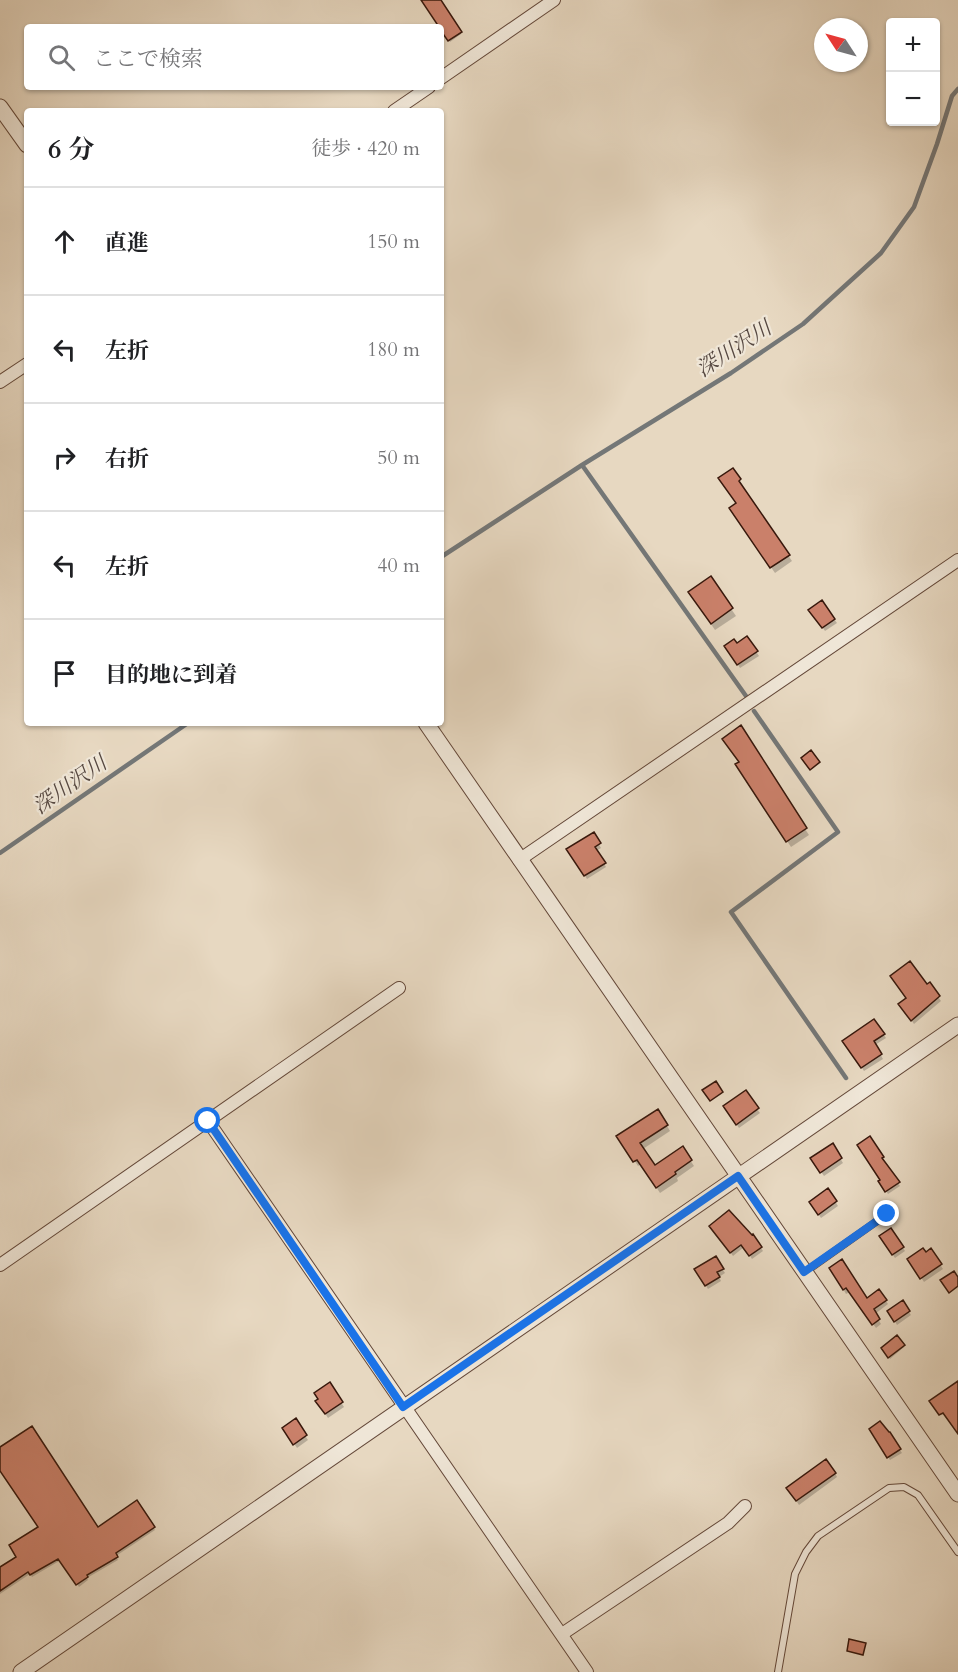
<!DOCTYPE html>
<html lang="ja">
<head>
<meta charset="utf-8">
<style>
  :root { --surface:#fff; --page:#f2f2f2; --text:#202124; --muted:#757577; --line:#e0e0e0 }
  body { margin:0; font-family:Cardo,"Noto Serif JP",serif; background:var(--page); color:var(--text) }
  .controls { position:absolute; right:18px; top:18px; display:grid; overflow:hidden; border-radius:6px; box-shadow:0 2px 4px #0004 }
  .controls button { width:54px; height:54px; display:grid; place-items:center; padding:0; border:0; border-bottom:2px solid var(--line); background:var(--surface); color:var(--text); font:30px sans-serif }
  .compass { position:absolute; left:814px; top:18px; width:54px; height:54px; border-radius:50%; background:var(--surface); box-shadow:0 2px 4px #0004; rotate:306deg }
  .stop { position:absolute; width:18px; height:18px; margin:-14px; border:4px solid #1a73e8; border-radius:50%; background:#fff }
  .stop.end { background:#1a73e8; border-color:#fff; box-shadow:0 2px 6px #0008 }
  .list { margin:0; padding:0; list-style:none }
  h2 { display:flex; justify-content:space-between; align-items:center; height:78px; margin:0; padding:0 24px; font-size:26px }
  h2 small { font-size:20px; font-weight:400; color:var(--muted) }
  .list li { display:grid; grid-template-columns:39px 1fr auto; gap:18px; align-items:center; box-sizing:border-box; height:108px; padding:0 24px; border-top:2px solid var(--line) }
  .list b { display:block; font-size:22px; white-space:nowrap }
  .list em { font-size:20px; font-style:normal; color:var(--muted) }
  .icon { flex:none; width:33px; height:33px; fill:none; stroke:currentColor; stroke-width:2; stroke-linecap:round; stroke-linejoin:round }
  .map { position:relative; flex:none; width:958px; height:1672px; overflow:hidden }
  .search { position:absolute; background:var(--surface); box-shadow:0 2px 4px #0004; left:24px; top:24px; width:420px; height:66px; display:flex; align-items:center; gap:15px; box-sizing:border-box; padding:0 21px; border-radius:6px; color:var(--muted); font-size:22px }
  .panel { position:absolute; background:var(--surface); box-shadow:0 2px 4px #0004; left:24px; top:108px; width:420px; height:618px; border-radius:6px }
  .map>svg:first-child { display:block }
</style>
</head>
<body>
<div class="map">
<svg width="958" height="1672" viewBox="0 0 958 1672">
  <rect width="100%" height="100%" fill="#e7d8c1"/>
  <filter id="stains"><feTurbulence type="fractalNoise" baseFrequency=".00333" numOctaves="4"/><feColorMatrix values="0 0 0 0 .2 0 0 0 0 .09 0 0 0 0 .02 0 0 0 .5 -.17"/></filter>
  <radialGradient id="worn" r=".72"><stop offset=".6" stop-color="#630" stop-opacity="0"/><stop offset="1" stop-color="#630" stop-opacity=".3"/></radialGradient>
  <path fill="#0003" d="M423,0h17l21,34 -11,8z
    M733,470l10,16 -1,1 50,74 -17,12 -41,-59 4,-10z
    M710,578l26,38 -21,14 -21,-31z
    M813,614l21,5 3,4 -12,8z
    M747,638l12,18 -19,12 -14,-22 11,-1z
    M741,771l64,58 4,6 -18,12z
    M593,834l8,14 -5,3 10,16 -19,12 -19,-30z
    M929,984l12,17 -27,23 -11,-16z
    M874,1021l12,17 -11,7 8,14 -19,12 -20,-30z
    M757,1109l3,4 -21,15 -12,-17z
    M658,1111l12,20 -27,18 11,18 28,-19 12,18 -17,12 1,3 -18,12 -19,-29 -3,2 -16,-24z
    M870,1138l14,22 -1,1 17,25 -12,8 -8,-12 2,-2z
    M832,1145l11,18 -19,13 -12,-17z
    M828,1190l10,16 -17,12 -8,-12z
    M713,1229l40,7 10,15 -11,8 -8,-12 -11,9z
    M891,1230l14,21 -10,7 -12,-17z
    M931,1251l12,18 -19,13 -15,-23 17,-5z
    M715,1258l10,15 -6,4 2,4 -13,8 -12,-20z
    M831,1268l36,32h18l3,4 -13,10 6,10 -5,4 -26,-36 -4,2z
    M902,1302l9,13 -14,10 -8,-14z
    M897,1338l7,9 -14,12 -7,-10z
    M329,1384l15,23 -16,11 -11,-17z
    M295,1421l13,19 -11,8 -13,-20z
    M871,1430l18,4 13,19 -12,7z
    M0,1448l98,81 39,-27 18,28 -39,26 2,4 -31,18 1,2 -9,7 -18,-27 -29,17 -2,-3 -30,20v-25l18,-12 21,-29 -39,-59z
    M835,1473l2,4 -38,28 -8,-12z"/>
  <g fill="none" stroke-linecap="round" stroke-linejoin="round">
    <path stroke="#747777" stroke-width="4.5" d="M582,465l164,231
      M441,557l141,-92 149,-92 72,-49 78,-71 33,-46 23,-63 15,-48 6,-7
      M754,711l84,121 -107,80 115,166
      M0,853l188,-130"/>
  </g>
  <path fill="#ca806a" stroke="#38180c" stroke-width="1.5" d="M421,0h20l21,32 -14,9 -7,-10v-4h-2z
    M733,468l8,11 -2,2 51,74 -20,13 -41,-60 7,-5 -18,-25z
    M711,576l22,32 -22,16 -23,-32z
    M822,600l13,19 -13,9 -14,-18z
    M747,636l11,15 -21,14 -13,-19 10,-7 3,4z
    M741,725l66,103 -21,14 -51,-78 4,-2 -17,-23z
    M811,750l9,12 -10,8 -9,-12z
    M594,832l7,11 -6,4 11,16 -22,13 -18,-27z
    M910,961l17,23 3,-2 10,14 -29,25 -13,-17 8,-6 -16,-22z
    M874,1019l11,15 -11,7 8,13 -21,14 -19,-27z
    M716,1081l7,11 -13,9 -8,-11z
    M746,1090l13,18 -23,17 -13,-19z
    M658,1109l10,16 -28,18 15,22 28,-19 9,14 -17,12 1,2 -20,14 -19,-28 -4,2 -17,-26z
    M870,1136l14,21 -2,1 18,24 -15,10 -7,-11 2,-1 -23,-35z
    M833,1143l9,15 -22,15 -10,-15z
    M828,1188l9,13 -19,14 -9,-13z
    M729,1210l23,25 1,-1 9,13 -13,9 -8,-11 -11,8 -21,-27z
    M891,1228l13,19 -12,8 -13,-19z
    M923,1248l3,4 5,-4 11,16 -22,15 -13,-20z
    M716,1256l8,13 -7,3 3,5 -15,9 -11,-17z
    M842,1259l25,39 12,-9 8,11 -13,9 6,10 -8,6 -26,-37 -3,2 -14,-22z
    M954,1271l4,6v9l-9,7 -9,-13z
    M903,1300l7,11 -16,11 -7,-11z
    M897,1335l8,10 -17,13 -7,-10z
    M958,1381v53l-15,-21 -4,2 -10,-14z
    M330,1382l13,20 -18,12 -10,-13 3,-2 -4,-6z
    M296,1418l11,17 -14,10 -11,-17z
    M880,1421l9,11h1l11,17 -14,9 -18,-29z
    M32,1426l66,101 39,-27 18,27 -39,26 2,4 -31,18 1,2 -12,8 -18,-26 -28,16 -2,-3 -28,19v-24l16,-10 -7,-12 29,-18 -38,-56v-24z
    M826,1459l10,14 -40,28 -10,-13z
    M849,1639l17,4 -3,12 -16,-4z"/>
  <g fill="none" stroke-linecap="round" stroke-linejoin="round">
    <g stroke="#644839" stroke-width="8">
      <path id="service" d="M805,1272l82,-58
        M778,1672l17,-98 11,-22 12,-16 71,-48 15,-1 14,8 40,57"/>
    </g>
    <g stroke="#644839" stroke-width="14">
      <path id="minor" d="M441,78l113,-78
        M394,111l35,-24
        M0,382l27,-18
        M519,860l439,-300
        M208,1121l379,551
        M0,1265l399,-277
        M562,1634l166,-111 17,-17"/>
    </g>
    <g stroke="#644839" stroke-width="17">
      <path id="tertiary" d="M0,107l27,38
        M426,723l532,771
        M21,1672l937,-647"/>
    </g>
    <use href="#service" stroke="#efe6d7" stroke-width="6"/>
    <use href="#minor" stroke="#efe6d7" stroke-width="12"/>
    <use href="#tertiary" stroke="#efe6d7" stroke-width="15"/>
  </g>
  <g fill="none" stroke-linecap="round" stroke-linejoin="round">
    <path stroke="#1a73e8" stroke-width="8" d="M208,1121l195,286 335,-231 66,96 83,-58"/>
  </g>
  <g text-anchor="middle" dominant-baseline="central" stroke-width="4.5" stroke-linejoin="round" paint-order="stroke">
    <g font-size="21" font-style="italic" fill="#564841" stroke="#efe6d7">
      <text transform="translate(734 349) rotate(-33)">深川沢川</text>
      <text transform="translate(70 785) rotate(-35)">深川沢川</text>
    </g>
  </g>
  <rect width="100%" height="100%" filter="url(#stains)"/>
  <rect width="100%" height="100%" fill="url(#worn)"/>
</svg>
<div class="controls">
<button>+</button>
<button>−</button>
</div>
<svg class="compass" viewBox="-18 -18 36 36"><path d="M0-13l5 13h-10z" fill="#e53935"/><path d="M0 13l5-13h-10z" fill="#757577"/></svg>
<div class="stop" style="left:208px;top:1121px"></div>
<div class="stop end" style="left:887px;top:1214px"></div>
<div class="search"><svg class="icon" aria-label="search" viewBox="0 0 24 24"><circle cx="10" cy="10" r="6"/><path d="M15 15l6 6"/></svg>ここで検索</div>
<section class="panel">
<h2>6 分<small>徒歩 · 420 m</small></h2>
<ul class="list">
<li><svg class="icon" aria-label="ahead" viewBox="0 0 24 24"><path d="M12 20V5M6 11l6-6 6 6"/></svg><div><b>直進</b></div><em>150 m</em></li>
<li><svg class="icon" aria-label="left" viewBox="0 0 24 24"><path d="M17 20v-9H6M10 6l-5 5 5 5"/></svg><div><b>左折</b></div><em>180 m</em></li>
<li><svg class="icon" aria-label="right" viewBox="0 0 24 24"><path d="M7 20v-9h11M14 6l5 5-5 5"/></svg><div><b>右折</b></div><em>50 m</em></li>
<li><svg class="icon" aria-label="left" viewBox="0 0 24 24"><path d="M17 20v-9H6M10 6l-5 5 5 5"/></svg><div><b>左折</b></div><em>40 m</em></li>
<li><svg class="icon" aria-label="arrive" viewBox="0 0 24 24"><path d="M6 21V4h12l-3 4 3 4H6"/></svg><div><b>目的地に到着</b></div></li>
</ul>
</section>
</div>
</body>
</html>
